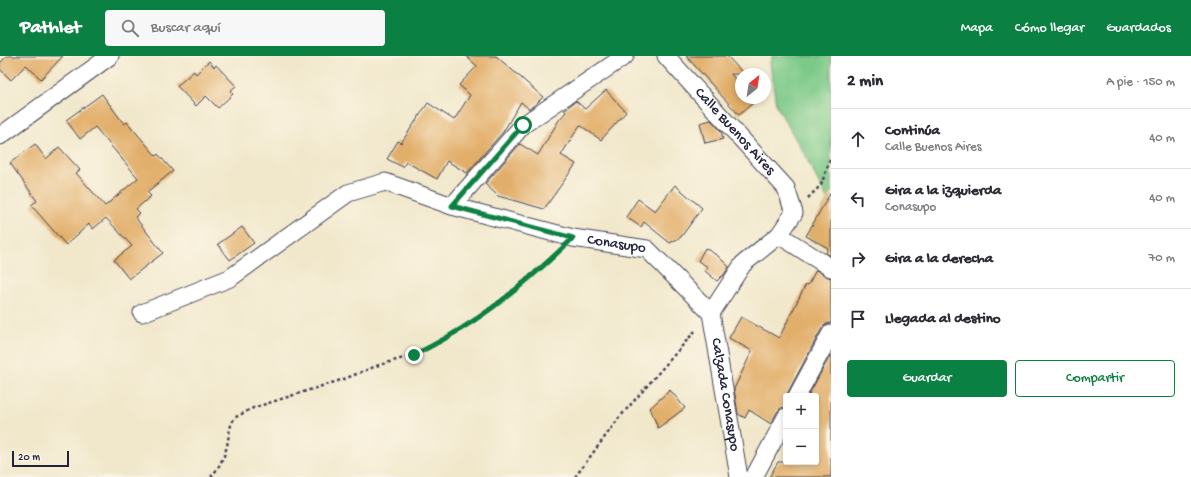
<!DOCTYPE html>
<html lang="es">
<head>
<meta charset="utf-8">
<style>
  :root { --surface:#fff; --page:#f7f7f7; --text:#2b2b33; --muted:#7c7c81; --line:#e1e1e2; --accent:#0b8043 }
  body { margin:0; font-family:"Gochi Hand",sans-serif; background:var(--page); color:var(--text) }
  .controls { position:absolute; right:12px; bottom:12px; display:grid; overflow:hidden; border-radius:4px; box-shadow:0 2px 6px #0003 }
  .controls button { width:36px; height:36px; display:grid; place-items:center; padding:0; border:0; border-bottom:1px solid var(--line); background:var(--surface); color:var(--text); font:20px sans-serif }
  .compass { position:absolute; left:735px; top:12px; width:36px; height:36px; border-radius:50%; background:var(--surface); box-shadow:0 2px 6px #0003; rotate:30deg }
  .scale { position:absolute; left:12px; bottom:10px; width:57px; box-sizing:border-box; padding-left:4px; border:2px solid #22223b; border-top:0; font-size:11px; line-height:14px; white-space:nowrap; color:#22223b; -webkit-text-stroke:3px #fcf5e5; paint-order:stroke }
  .stop { position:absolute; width:12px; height:12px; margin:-9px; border:3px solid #0b8043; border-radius:50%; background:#fff }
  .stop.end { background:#0b8043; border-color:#fff; box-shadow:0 1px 4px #0008 }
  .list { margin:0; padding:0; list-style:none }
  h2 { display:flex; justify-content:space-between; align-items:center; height:52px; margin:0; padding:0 16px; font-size:17px }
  h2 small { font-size:13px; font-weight:400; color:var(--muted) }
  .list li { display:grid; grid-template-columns:26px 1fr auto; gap:12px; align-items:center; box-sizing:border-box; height:60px; padding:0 16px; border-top:1px solid var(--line) }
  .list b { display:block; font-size:15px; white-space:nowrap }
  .list p { margin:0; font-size:13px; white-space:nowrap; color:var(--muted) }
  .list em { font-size:13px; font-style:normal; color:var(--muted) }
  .actions { display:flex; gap:8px; padding:12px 16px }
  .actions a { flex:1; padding:9px 0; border:1px solid var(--accent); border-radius:4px; text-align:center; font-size:14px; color:var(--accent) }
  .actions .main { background:var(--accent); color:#fff }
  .icon { flex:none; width:22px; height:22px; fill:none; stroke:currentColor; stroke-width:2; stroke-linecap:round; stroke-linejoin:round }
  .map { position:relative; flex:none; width:831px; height:421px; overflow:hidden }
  header { display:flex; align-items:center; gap:24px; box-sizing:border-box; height:56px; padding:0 20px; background:var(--accent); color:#fff }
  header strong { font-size:19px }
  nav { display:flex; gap:22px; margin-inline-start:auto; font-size:14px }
  .search { width:280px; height:36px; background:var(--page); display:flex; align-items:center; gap:10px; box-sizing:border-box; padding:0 14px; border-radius:4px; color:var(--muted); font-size:15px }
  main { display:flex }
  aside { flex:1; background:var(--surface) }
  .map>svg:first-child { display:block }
</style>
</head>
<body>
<header>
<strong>Pathlet</strong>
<div class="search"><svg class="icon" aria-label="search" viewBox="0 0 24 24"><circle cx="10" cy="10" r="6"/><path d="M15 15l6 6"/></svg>Buscar aquí</div>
<nav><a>Mapa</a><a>Cómo llegar</a><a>Guardados</a></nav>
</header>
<main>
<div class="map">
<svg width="831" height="421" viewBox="0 0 831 421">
  <rect width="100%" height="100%" fill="#fcf5e5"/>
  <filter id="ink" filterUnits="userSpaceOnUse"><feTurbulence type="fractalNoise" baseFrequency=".025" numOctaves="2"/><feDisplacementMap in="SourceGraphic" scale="8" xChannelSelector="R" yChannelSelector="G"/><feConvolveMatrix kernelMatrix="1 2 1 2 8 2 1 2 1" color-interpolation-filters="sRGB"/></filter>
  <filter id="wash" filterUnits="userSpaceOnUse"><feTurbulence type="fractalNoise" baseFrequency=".012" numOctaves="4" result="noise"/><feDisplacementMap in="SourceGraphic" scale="16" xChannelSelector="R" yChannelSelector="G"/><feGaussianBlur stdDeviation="0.9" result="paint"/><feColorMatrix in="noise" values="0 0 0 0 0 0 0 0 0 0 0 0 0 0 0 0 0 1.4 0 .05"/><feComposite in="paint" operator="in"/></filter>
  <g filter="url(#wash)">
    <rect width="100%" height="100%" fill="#f1e8cc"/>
    <path fill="#7bc988" stroke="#4e7662" d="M772,0h59v151l-25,-50 -30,-52 -6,-42z"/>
    <g id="blocks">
      <path fill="#e2af6b" d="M7,0h56l-22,23 -15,-14 -15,15 -11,-11v-6z
        M466,0h30l47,41 -6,6 -8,6 -8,-7 -18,30 -36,41 -20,-12 -10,18 -31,-17 -3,5 -16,-8 11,-18 3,2 27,-40 26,17 16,-25 -11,-10 18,-19z
        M686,0h41l17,18h-13l10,12v12h11l3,3 -16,14z
        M209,5l5,6 2,-2 20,21 -6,5 3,3 -15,14 -12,-12 -10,10 -19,-20 17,-15 2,3z
        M606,34l20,22 -25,28 -21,-15 -19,30 15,9 -32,45 -46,-13 -13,-12 35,-40 18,11 21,-35 7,-8 -2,-2 12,-9 9,8z
        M102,38l22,30 3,-2 29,34 2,-2 15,17 -26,21 4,4 -15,13 4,4 -5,4 28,36 -34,26 -15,-19 18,-14 -26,-28 -13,11 -4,-5 -23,21 -35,-40 6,-4 -27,-38 25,-19 11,15 13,-12 21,23 -4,3 29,33 33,-28 -43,-51 -15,12 -14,-19z
        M711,64l10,11 2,8 -18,4 -5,-20z
        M675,129l27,23 -21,29 -11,6 -26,-21 -3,5 -15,-10 12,-18 17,12z
        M831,136v64l-5,-3 2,-5 -22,-12z
        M242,171l12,16 -24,17 -12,-16z
        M705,192l13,8 11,11 -6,9h-1l-5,5 -12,-10 3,-4 -10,-6z
        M816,214l10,6 5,2v45l-5,1 -4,4 -36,68v11l-5,1 -4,4 -6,12 -22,-14 -4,8 -7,-4 -4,-25 18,-38 -23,-13 12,-21 38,21 27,-54 2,1z
        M831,298v123h-62l9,-15h38v-66h-8z
        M670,334l15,18 -27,20 -8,-20z"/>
    </g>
  </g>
  <g filter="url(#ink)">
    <use href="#blocks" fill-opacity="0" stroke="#414051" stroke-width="1"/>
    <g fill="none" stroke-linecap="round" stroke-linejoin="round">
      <g stroke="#414051" stroke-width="19">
        <g id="street">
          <path id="s1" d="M666,0l120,132 8,25 -15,22 -36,29 -32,49"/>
          <path d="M0,80l110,-80"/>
          <path d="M452,150l71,-81 102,-69"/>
          <path d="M779,179l52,33"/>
          <path id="s2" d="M142,257l88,-35 118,-85 37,-11 67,24 121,32 74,11 64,64"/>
          <path id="s3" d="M711,257l28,164"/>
          <path d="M797,340l34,-63"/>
          <path d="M754,421l32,-60"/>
        </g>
      </g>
      <path stroke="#414051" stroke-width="2.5" stroke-dasharray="3 3" stroke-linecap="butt" d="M808,142l13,-13 10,-28
        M211,421l7,-9 6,-12 3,-10 3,-18 4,-10 19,-10 91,-29 35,-14 35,-10 29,-15 31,-19 30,-23 54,-45
        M575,421l44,-59 77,-88"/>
      <use href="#street" stroke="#fff" stroke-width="17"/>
    </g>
  </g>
  <g fill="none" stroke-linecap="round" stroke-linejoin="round" filter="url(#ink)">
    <path stroke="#0b8043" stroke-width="5" d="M414,299c20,-10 40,-21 59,-34 36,-23 69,-53 100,-83l-121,-32 71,-81"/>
  </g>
  <g text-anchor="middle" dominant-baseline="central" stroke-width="4" stroke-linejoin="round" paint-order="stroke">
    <g font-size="15" fill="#22223b" stroke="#fcf5e5">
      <text stroke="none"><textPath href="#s1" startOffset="102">Calle Buenos Aires</textPath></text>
      <text stroke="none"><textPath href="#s2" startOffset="519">Conasupo</textPath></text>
      <text stroke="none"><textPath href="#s3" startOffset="83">Calzada Conasupo</textPath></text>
    </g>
  </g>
</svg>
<div class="controls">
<button>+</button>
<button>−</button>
</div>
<svg class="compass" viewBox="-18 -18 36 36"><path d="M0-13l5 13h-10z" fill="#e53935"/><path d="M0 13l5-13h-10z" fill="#7c7c81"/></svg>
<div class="scale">20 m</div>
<div class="stop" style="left:523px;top:69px"></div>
<div class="stop end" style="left:414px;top:299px"></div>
</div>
<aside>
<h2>2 min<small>A pie · 150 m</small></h2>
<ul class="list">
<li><svg class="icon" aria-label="ahead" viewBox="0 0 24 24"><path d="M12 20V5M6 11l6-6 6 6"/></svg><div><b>Continúa</b><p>Calle Buenos Aires</p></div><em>40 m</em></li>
<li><svg class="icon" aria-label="left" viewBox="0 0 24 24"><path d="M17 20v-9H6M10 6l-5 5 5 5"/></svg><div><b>Gira a la izquierda</b><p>Conasupo</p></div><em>40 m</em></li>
<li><svg class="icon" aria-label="right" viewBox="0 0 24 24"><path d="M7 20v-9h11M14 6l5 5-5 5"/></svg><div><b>Gira a la derecha</b></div><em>70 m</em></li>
<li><svg class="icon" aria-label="arrive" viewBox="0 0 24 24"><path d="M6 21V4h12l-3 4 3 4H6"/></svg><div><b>Llegada al destino</b></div></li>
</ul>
<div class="actions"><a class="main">Guardar</a><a>Compartir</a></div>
</aside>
</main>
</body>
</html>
